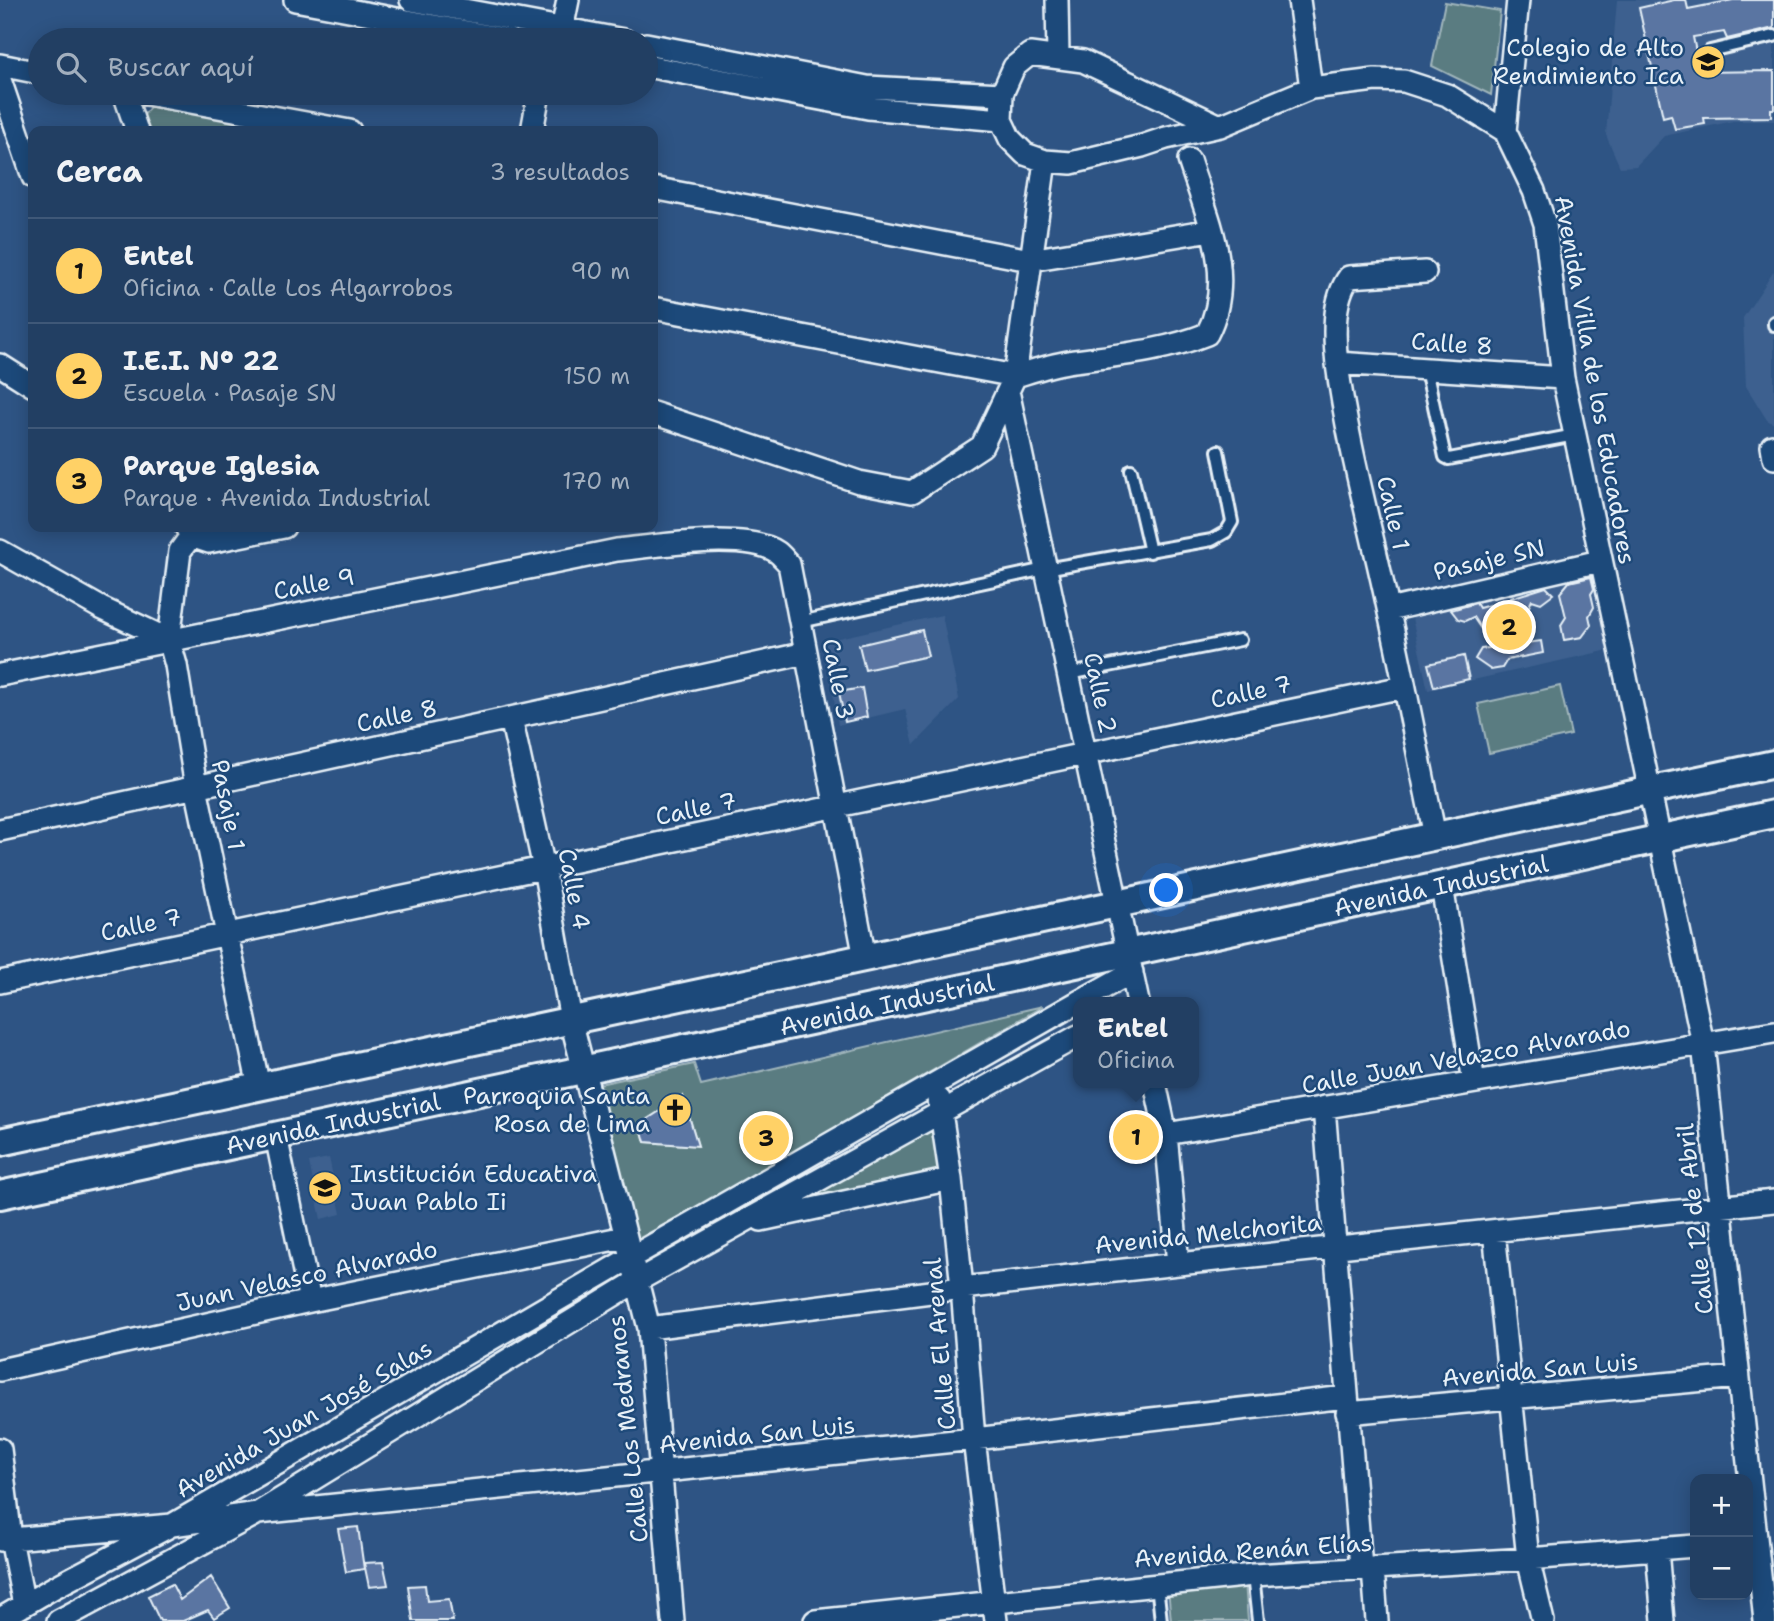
<!DOCTYPE html>
<html lang="es">
<head>
<meta charset="utf-8">
<style>
  :root { --surface:#223f63; --page:#2a4669; --text:#f1f3f6; --muted:#a2afbe; --line:#3f5878; --accent:#ffd166 }
  body { margin:0; font-family:"Shantell Sans",sans-serif; background:var(--page); color:var(--text) }
  .controls { position:absolute; right:21px; bottom:21px; display:grid; overflow:hidden; border-radius:14px; box-shadow:0 4px 18px #0003 }
  .controls button { width:63px; height:63px; display:grid; place-items:center; padding:0; border:0; border-bottom:2px solid var(--line); background:var(--surface); color:var(--text); font:35px sans-serif }
  .you { position:absolute; left:1167px; top:891px; width:24px; height:24px; margin:-18px; border:5px solid #fff; border-radius:50%; background:#1a73e8; box-shadow:0 0 0 10px #1a73e833 }
  .badge { display:grid; place-items:center; width:46px; height:46px; border-radius:50%; background:var(--accent); color:#111; font-size:23px; font-weight:700 }
  .pin { position:absolute; translate:-50% -50%; border:4px solid #fff; box-shadow:0 2px 7px #0006 }
  .popup { position:absolute; left:1073px; top:997px; width:126px; height:91px; box-sizing:border-box; display:grid; place-content:center; border-radius:14px; background:var(--surface); filter:drop-shadow(0 2px 5px #0005); font-size:23px; white-space:nowrap; color:var(--muted) }
  .popup b { font-size:26px; color:var(--text) }
  .popup::after { content:''; position:absolute; left:50%; top:100%; margin-left:-14px; border:14px solid transparent; border-top-color:var(--surface) }
  .list { margin:0; padding:0; list-style:none }
  h2 { display:flex; justify-content:space-between; align-items:center; height:91px; margin:0; padding:0 28px; font-size:30px }
  h2 small { font-size:23px; font-weight:400; color:var(--muted) }
  .list li { display:grid; grid-template-columns:46px 1fr auto; gap:21px; align-items:center; box-sizing:border-box; height:105px; padding:0 28px; border-top:2px solid var(--line) }
  .list b { display:block; font-size:26px; white-space:nowrap }
  .list p { margin:0; font-size:23px; white-space:nowrap; color:var(--muted) }
  .list em { font-size:23px; font-style:normal; color:var(--muted) }
  .icon { flex:none; width:38px; height:38px; fill:none; stroke:currentColor; stroke-width:2; stroke-linecap:round; stroke-linejoin:round }
  .map { position:relative; flex:none; width:1774px; height:1621px; overflow:hidden }
  .search { position:absolute; background:var(--surface); box-shadow:0 4px 18px #0003; left:28px; top:28px; width:630px; height:77px; display:flex; align-items:center; gap:18px; box-sizing:border-box; padding:0 24px; border-radius:38px; color:var(--muted); font-size:26px }
  .panel { position:absolute; background:var(--surface); box-shadow:0 4px 18px #0003; left:28px; top:126px; width:630px; height:406px; border-radius:14px }
  .map>svg:first-child { display:block }
</style>
</head>
<body>
<div class="map">
<svg width="1774" height="1621" viewBox="0 0 1774 1621">
  <rect width="100%" height="100%" fill="#2e5484"/>
  <filter id="ink" filterUnits="userSpaceOnUse"><feTurbulence type="fractalNoise" baseFrequency=".0143" numOctaves="2"/><feDisplacementMap in="SourceGraphic" scale="14" xChannelSelector="R" yChannelSelector="G"/><feConvolveMatrix kernelMatrix="1 2 1 2 8 2 1 2 1" color-interpolation-filters="sRGB"/></filter>
  <g filter="url(#ink)">
    <path fill="#3e618f" d="M1617,0h157v121h-41l-69,15 -28,30 -16,1 -14,-32z
      M1774,271v153l-7,-4 -21,-34 -3,-68z
      M1590,566l19,84 -181,40 -19,-86z
      M942,615l17,84 -45,46 -9,-36 -67,16 -13,-84z
      M329,1158l12,56 -20,5 -12,-57z"/>
    <path fill="#5a7c81" stroke="#a1b6bc" stroke-width="2" fill-rule="evenodd" d="M1445,2l55,9 -9,84 -59,-29z
      M152,104l104,21 -2,6h-108l-4,-13z
      M1560,686l11,49 -82,18 -11,-49z
      M1043,1006l-316,185 -89,48 -39,-155 95,-20 7,21zM683,1096l15,50 -53,-4 -5,-18z
      M936,1121l10,49 -177,42z
      M1245,1582l3,39h-77l-3,-33z"/>
    <path fill="#5a75a2" stroke="#e8f1f8" stroke-width="2" d="M1674,0h12l2,9 45,-9h41v28l-47,11 -3,-7 -31,5 7,35 74,-1v38h-3v8l-67,1 1,6 -30,5 -4,-14 -8,2 -24,-109z
      M1591,577l3,12 -3,5 3,13 -5,9 2,9 -9,12 -18,3 -3,-15 5,-8 -6,-24 9,-11z
      M1546,587l7,7 -12,9 -9,-3 -6,13 -10,5 -8,-8 3,-12z
      M1476,603l3,5 11,-3 8,10 -4,12 -11,5 -10,-15 -8,4 -7,-2 -7,-9z
      M922,630l6,26 -63,14 -6,-25z
      M1541,641l2,12 -36,7 -5,8 -11,2 -16,-11 6,-10z
      M1464,656l5,23 -35,8 -6,-23z
      M862,688l5,29 -22,5 -6,-30z
      M683,1096l15,50 -53,-4 -5,-18z
      M358,1527l6,42 -18,3 -8,-43z
      M383,1562l5,23 -19,2 -5,-24z
      M211,1577l19,31 -16,10 -6,-8 -25,11h-23l-12,-25 24,-12 8,16z
      M425,1585l2,16 22,-2 4,22h-40l-5,-35z"/>
    <g fill="none" stroke-linecap="round" stroke-linejoin="round">
      <g stroke="#e8f1f8" stroke-width="16">
        <path id="service" d="M1710,51l64,-15
          M1774,322v3
          M1426,369l19,88 4,2 126,-24
          M1131,470l19,82
          M800,622l245,-53 167,-29 14,-8 6,-10 -14,-71
          M1069,674l171,-34
          M1253,1575l5,46
          M1157,1584l4,37"/>
      </g>
      <g stroke="#e8f1f8" stroke-width="26">
        <path id="minor" d="M295,0l215,40
          M411,0l213,40
          M1057,0l1,56
          M1299,0l12,88
          M1518,0l-13,131 29,60 11,33 18,154 140,666 62,577
          M560,40l8,-40
          M646,44l221,43 135,7
          M0,65l40,8
          M646,66l222,42 133,12
          M0,80l33,97
          M124,93l13,38
          M141,93l209,38
          M1220,126l-137,-65 -53,-7 -16,13 -12,27 -1,26 9,19 15,15 20,7 26,2 71,-17 24,-8 54,-12 91,-38 64,-8 29,1 43,14 58,36
          M532,131l7,-38
          M653,188l377,72 181,-30
          M1425,272l-76,5c-17,23 -15,60 -12,87 11,83 34,163 51,244 17,76 31,152 47,228
          M653,308l362,68c17,-5 35,-11 53,-14 48,-7 94,-10 139,-28 30,-57 0,-117 -18,-174
          M1337,363l226,15
          M0,365l33,21
          M1008,391l130,611
          M653,413l206,69 53,10 70,-46 33,-70 30,-215
          M1772,446l2,12
          M186,527l5,9 18,6 75,-15
          M191,536l-11,15 -11,89 7,25 20,122 63,300
          M0,551l101,57 68,32
          M1389,610l211,-49
          M0,675l617,-125c37,-4 129,-19 160,2 4,3 8,8 12,12l76,394
          M511,718l33,150 27,152 78,308 24,293
          M0,830l806,-177
          M1442,886l32,196
          M0,982l1403,-295
          M1078,1002l54,-30
          M1155,1083l11,51 12,130
          M939,1099l12,80 11,109 12,151 22,182
          M1324,1107l37,461
          M1166,1134l608,-102
          M276,1136l34,165
          M761,1220l190,-41
          M1494,1231l34,328 15,62
          M649,1328l313,-40 216,-24 596,-63
          M0,1370l310,-69 315,-64
          M1347,1413l391,-36
          M0,1449l11,90 13,66
          M0,1540l172,-15 86,-12 716,-74 372,-42
          M1657,1549l6,72
          M1373,1568l4,53
          M0,1619l53,-31 119,-63 458,-267 448,-256
          M58,1621l200,-108 379,-232 441,-245
          M815,1621l438,-46 275,-16 167,-13"/>
      </g>
      <g stroke="#e8f1f8" stroke-width="32">
        <path id="tertiary" d="M0,1142l1774,-378
          M0,1195l1774,-381"/>
      </g>
      <use href="#service" stroke="#1f4a7a" stroke-width="10"/>
      <use href="#minor" stroke="#1f4a7a" stroke-width="21"/>
      <use href="#tertiary" stroke="#1f4a7a" stroke-width="26"/>
    </g>
  </g>
  <defs>
    <g id="school-disc" transform="scale(1.75)"><circle r="9.5" fill="#ffd166" stroke="#1f4a7a"/><path d="M0-5L7-2L0 1L-7-2ZM-4 1L0 2.5L4 1V4Q0 6-4 4Z" fill="#111"/></g>
    <g id="church-disc" transform="scale(1.75)"><circle r="9.5" fill="#ffd166" stroke="#1f4a7a"/><path d="M-1.2-6h2.4v3.5h3.3v2.4h-3.3V6h-2.4V-.1h-3.3v-2.4h3.3Z" fill="#111"/></g>
  </defs>
  <g fill-rule="evenodd">
    <use href="#school-disc" x="1708" y="62"/>
    <use href="#church-disc" x="675" y="1110"/>
    <use href="#school-disc" x="325" y="1188"/>
  </g>
  <g text-anchor="middle" dominant-baseline="central" stroke-width="5" stroke-linejoin="round" paint-order="stroke">
    <g font-size="24" fill="#e8f1f8" stroke="#1f4a7a" text-anchor="end">
      <text x="1684" y="48">Colegio de Alto<tspan x="1684" dy="28">Rendimiento Ica</tspan></text>
      <text x="650" y="1096">Parroquia Santa<tspan x="650" dy="28">Rosa de Lima</tspan></text>
      <text x="350" y="1174" text-anchor="start">Institución Educativa<tspan x="350" dy="28">Juan Pablo Ii</tspan></text>
    </g>
    <g font-size="24" fill="#e8f1f8" stroke="#1f4a7a">
      <text transform="translate(1452 344) rotate(4)">Calle 8</text>
      <text transform="translate(1595 380) rotate(80)">Avenida Villa de los Educadores</text>
      <text transform="translate(1393 513) rotate(77)">Calle 1</text>
      <text transform="translate(1489 560) rotate(-13)">Pasaje SN</text>
      <text transform="translate(314 584) rotate(-11)">Calle 9</text>
      <text transform="translate(838 679) rotate(79)">Calle 3</text>
      <text transform="translate(1251 692) rotate(-12)">Calle 7</text>
      <text transform="translate(1100 693) rotate(78)">Calle 2</text>
      <text transform="translate(397 716) rotate(-12)">Calle 8</text>
      <text transform="translate(228 805) rotate(79)">Pasaje 1</text>
      <text transform="translate(696 809) rotate(-12)">Calle 7</text>
      <text transform="translate(1441 886) rotate(-12)">Avenida Industrial</text>
      <text transform="translate(574 889) rotate(79)">Calle 4</text>
      <text transform="translate(141 925) rotate(-12)">Calle 7</text>
      <text transform="translate(887 1005) rotate(-12)">Avenida Industrial</text>
      <text transform="translate(1466 1057) rotate(-10)">Calle Juan Velazco Alvarado</text>
      <text transform="translate(333 1124) rotate(-12)">Avenida Industrial</text>
      <text transform="translate(1695 1219) rotate(-96)">Calle 12 de Abril</text>
      <text transform="translate(1208 1234) rotate(-6)">Avenida Melchorita</text>
      <text transform="translate(307 1276) rotate(-12)">Juan Velasco Alvarado</text>
      <text transform="translate(940 1344) rotate(-95)">Calle El Arenal</text>
      <text transform="translate(1540 1370) rotate(-5)">Avenida San Luis</text>
      <text transform="translate(304 1419) rotate(-30)">Avenida Juan José Salas</text>
      <text transform="translate(628 1429) rotate(-96)">Calle Los Medranos</text>
      <text transform="translate(757 1435) rotate(-6)">Avenida San Luis</text>
      <text transform="translate(1253 1551) rotate(-4)">Avenida Renán Elías</text>
    </g>
  </g>
</svg>
<div class="controls">
<button>+</button>
<button>−</button>
</div>
<div class="you"></div>
<div class="pin badge" style="left:1136px;top:1137px">1</div>
<div class="popup"><b>Entel</b>Oficina</div>
<div class="pin badge" style="left:1509px;top:627px">2</div>
<div class="pin badge" style="left:766px;top:1138px">3</div>
<div class="search"><svg class="icon" aria-label="search" viewBox="0 0 24 24"><circle cx="10" cy="10" r="6"/><path d="M15 15l6 6"/></svg>Buscar aquí</div>
<section class="panel">
<h2>Cerca<small>3 resultados</small></h2>
<ul class="list">
<li><span class="badge">1</span><div><b>Entel</b><p>Oficina · Calle Los Algarrobos</p></div><em>90 m</em></li>
<li><span class="badge">2</span><div><b>I.E.I. Nº 22</b><p>Escuela · Pasaje SN</p></div><em>150 m</em></li>
<li><span class="badge">3</span><div><b>Parque Iglesia</b><p>Parque · Avenida Industrial</p></div><em>170 m</em></li>
</ul>
</section>
</div>
</body>
</html>
